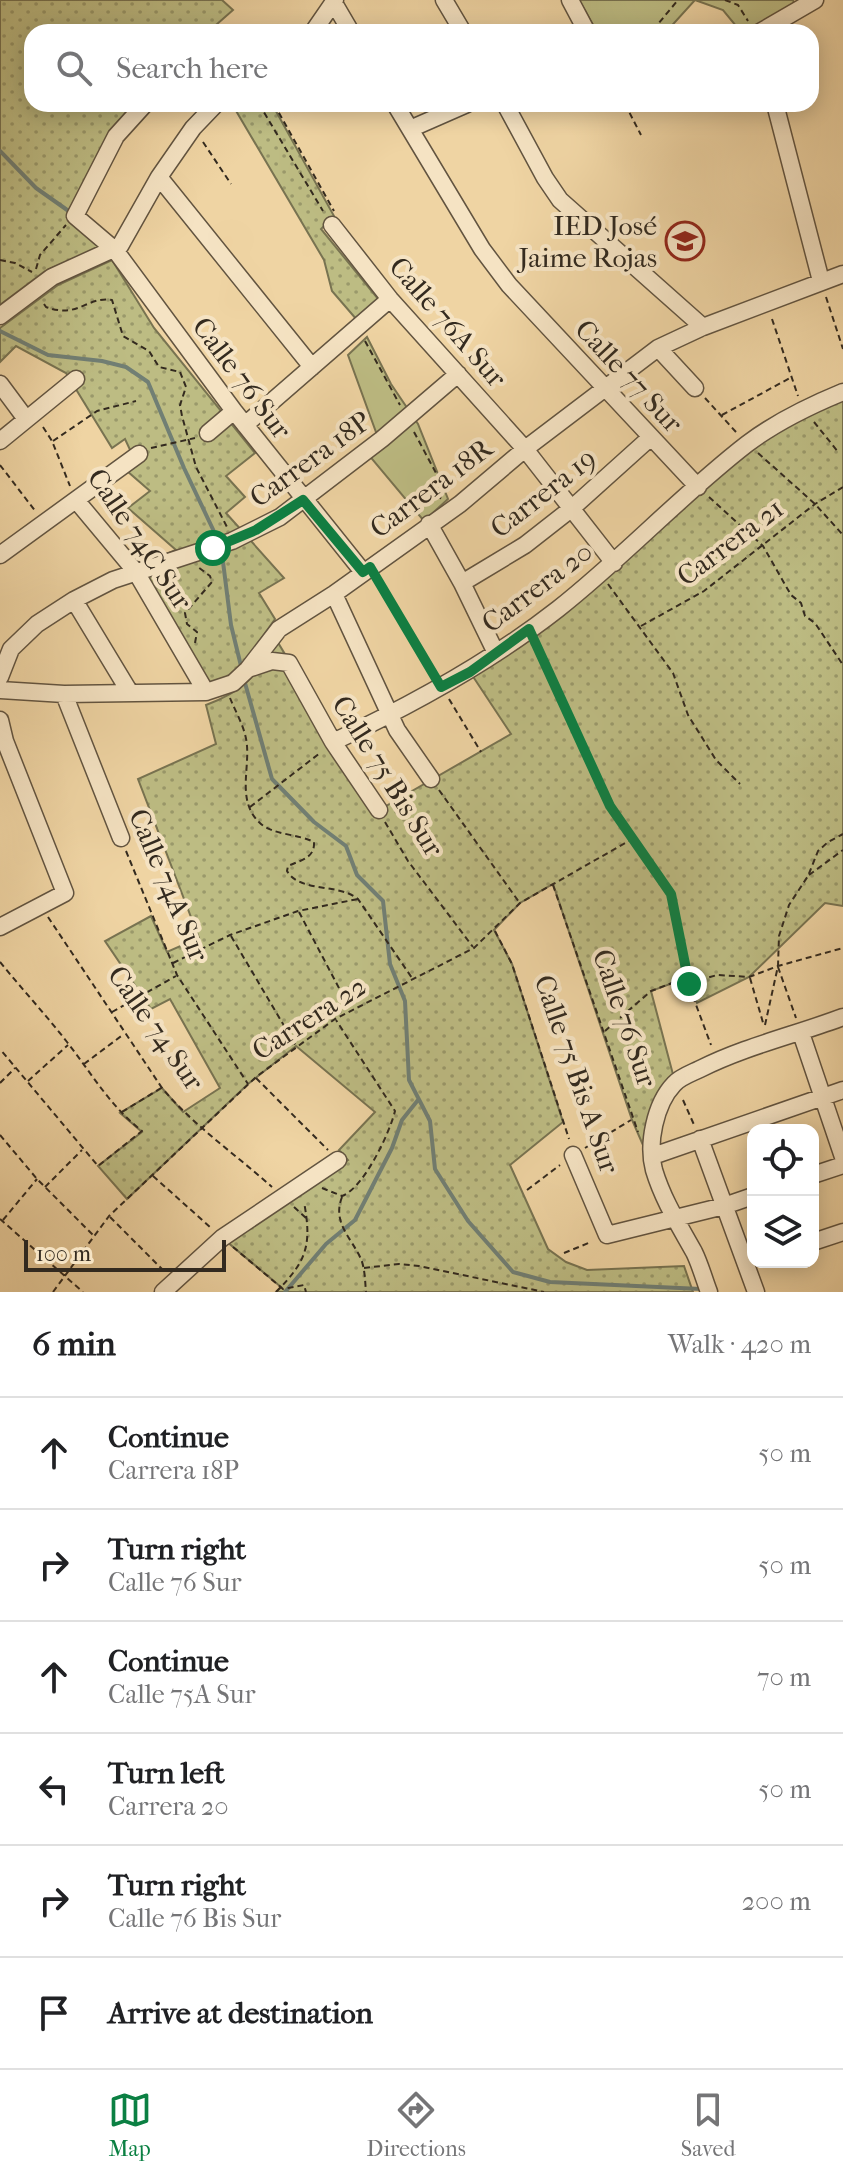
<!DOCTYPE html>
<html lang="en">
<head>
<meta charset="utf-8">
<style>
  :root { --surface:#fff; --page:#f2f2f2; --text:#202124; --muted:#757577; --line:#e0e0e0; --accent:#0b8043 }
  body { margin:0; font-family:"IM FELL French Canon",serif; background:var(--page); color:var(--text) }
  .controls { position:absolute; right:24px; bottom:24px; display:grid; overflow:hidden; border-radius:16px; box-shadow:0 4px 20px #0003 }
  .controls button { width:72px; height:72px; display:grid; place-items:center; padding:0; border:0; border-bottom:2px solid var(--line); background:var(--surface); color:var(--text); font:40px sans-serif }
  .scale { position:absolute; left:24px; bottom:20px; width:202px; box-sizing:border-box; padding-left:8px; border:4px solid #332a1f; border-top:0; font-size:22px; line-height:28px; white-space:nowrap; color:#332a1f; -webkit-text-stroke:6px #f5e3c3; paint-order:stroke }
  .stop { position:absolute; width:24px; height:24px; margin:-18px; border:6px solid #0b8043; border-radius:50%; background:#fff }
  .stop.end { background:#0b8043; border-color:#fff; box-shadow:0 2px 8px #0008 }
  .list { margin:0; padding:0; list-style:none }
  h2 { display:flex; justify-content:space-between; align-items:center; height:104px; margin:0; padding:0 32px; font-size:34px }
  h2 small { font-size:26px; font-weight:400; color:var(--muted) }
  .list li { display:grid; grid-template-columns:52px 1fr auto; gap:24px; align-items:center; box-sizing:border-box; height:112px; padding:0 32px; border-top:2px solid var(--line) }
  .list b { display:block; font-size:30px; white-space:nowrap }
  .list p { margin:0; font-size:26px; white-space:nowrap; color:var(--muted) }
  .list em { font-size:26px; font-style:normal; color:var(--muted) }
  .icon { flex:none; width:44px; height:44px; fill:none; stroke:currentColor; stroke-width:2; stroke-linecap:round; stroke-linejoin:round }
  .map { position:relative; flex:none; width:843px; height:1292px; overflow:hidden }
  .search { position:absolute; background:var(--surface); box-shadow:0 4px 20px #0003; left:24px; right:24px; top:24px; height:88px; display:flex; align-items:center; gap:20px; box-sizing:border-box; padding:0 28px; border-radius:24px; color:var(--muted); font-size:30px }
  .sheet { height:776px; background:var(--surface) }
  nav { display:flex; justify-content:space-around; align-items:center; box-sizing:border-box; height:112px; border-top:2px solid var(--line); background:var(--surface); font-size:22px; color:var(--muted) }
  nav a { display:grid; justify-items:center; gap:4px }
  nav .on { color:var(--accent) }
  .map>svg:first-child { display:block }
</style>
</head>
<body>
<div class="map">
<svg width="843" height="1292" viewBox="0 0 843 1292">
  <defs>
    <pattern id="grass-dots" width="8" height="8" patternUnits="userSpaceOnUse" patternTransform="scale(2)"><rect width="8" height="8" fill="#bdbc83"/><path d="M2 2h.1M6 6h.1" fill="none" stroke="#9a996b" stroke-width="1.8" stroke-linecap="round"/></pattern>
  </defs>
  <rect width="100%" height="100%" fill="#efd4a3"/>
  <filter id="stains"><feTurbulence type="fractalNoise" baseFrequency=".0025" numOctaves="4"/><feColorMatrix values="0 0 0 0 .2 0 0 0 0 .09 0 0 0 0 .02 0 0 0 .5 -.17"/></filter>
  <radialGradient id="worn" r=".72"><stop offset=".6" stop-color="#630" stop-opacity="0"/><stop offset="1" stop-color="#630" stop-opacity=".3"/></radialGradient>
  <path fill="url(#grass-dots)" stroke="#787351" stroke-width="2" d="M0,0h222l11,10 -25,22h-176v72h102l-23,30 -44,83 36,29 -58,25 -45,34z
    M232,104h40l62,112 -13,13 58,71 -22,20 -25,-29 -8,-31z
    M112,260l42,68 101,125 -29,23 19,21 -19,16 58,65 -25,15 16,26 -39,55 -29,10 -70,-118 39,-16 -48,-42 22,-17 -31,-27 13,-10 -7,-15 -13,9 -46,-75 -50,-27 -16,16v-34l58,-43z
    M843,392v514l-18,-3 -76,74 -52,26 -11,-25 -35,13 24,91 -5,7 -17,79 -21,-48 -79,-236 -33,19 -26,27 18,34 51,158 -53,43 38,84 18,13 21,8 97,-4 9,26h-417l5,-5 -55,-46 122,-81 -9,-10 36,-38 -79,-66 -48,38 -121,115 -29,-33 44,-34 -22,-19 42,-25 21,24 37,-24 -50,-89 -19,10 -46,-68 46,-25 16,36 32,-14 -61,-159 78,-35 -10,-39c41,-15 48,-29 71,-64l102,169 132,-76 -41,-62 277,-228z"/>
  <path fill="#bdbc83" stroke="#787351" stroke-width="2" d="M579,0h116l-29,32h-69z
    M695,0h98l2,6 -46,26h-8l-18,-22z
    M367,337l24,47 27,40 30,75 -24,22 -62,-74 15,-12 -29,-80z"/>
  <g fill="none" stroke-linecap="round" stroke-linejoin="round">
    <path stroke="#717f74" stroke-width="4" d="M0,151l36,37 34,24
      M0,331l48,24 54,6 24,6 22,15 36,86 34,72
      M222,554l9,71 10,41
      M245,683l27,96 42,43 32,24 11,29 26,26 7,63 15,37 4,79 21,41 5,48 33,52 45,51 37,10 151,7
      M285,1292l41,-48 29,-24 37,-72 10,-28 16,-20"/>
    <g stroke="#625440" stroke-width="19">
      <path id="minor" d="M444,0l19,32
        M570,0l17,32
        M334,3l17,29
        M313,32l22,-32
        M760,32l55,-32
        M145,104l-29,32 -41,80 40,34 119,161 129,161
        M395,104l87,145 27,36 189,202
        M505,104l40,74 15,22 143,127
        M775,104l46,177
        M410,129l57,-25
        M159,177l153,190
        M332,225l58,74 135,150 89,114
        M0,316l52,-39 68,-31 39,-69 34,-49 23,-24
        M658,348l37,40
        M0,384l26,35
        M245,425l145,-126
        M208,433l26,-22
        M0,441l76,-62
        M76,500l60,72 70,120
        M429,524l33,59 33,68
        M0,555l139,-101
        M462,583l63,-38 46,-36 80,-72
        M334,594l63,136 34,49
        M74,600l55,91
        M248,669l24,-8 17,2 44,79 46,68
        M0,677l11,-28 26,-25 37,-24 39,-20 119,-39 48,-24 102,-78 76,-65
        M0,690l64,4 142,-2 27,-9 15,-14 31,-40 55,-35 126,-90 65,-55 133,-101 45,-21 140,-53
        M64,694l57,144
        M0,720l5,21 60,152 -65,34
        M333,742c79,-37 156,-79 225,-133 66,-52 123,-114 189,-165 29,-22 62,-38 96,-52
        M801,1033l42,124
        M700,1139l56,153
        M573,1155l34,80 117,-29 29,-10
        M653,1156l190,-66
        M813,1175l30,-10
        M813,1242l30,-10
        M163,1292l59,-54 116,-78
        M709,1292c-5,-13 -9,-28 -15,-40 -15,-27 -31,-52 -40,-82 -7,-26 1,-66 20,-86 6,-7 18,-11 26,-15 46,-23 95,-34 143,-52"/>
    </g>
    <path stroke="#332a1f" stroke-width="2" stroke-dasharray="6 4" stroke-linecap="butt" d="M725,0l13,5 10,16
      M642,32l16,-8 20,-24
      M259,104l64,107
      M274,104l60,107
      M625,104l16,31
      M203,142l28,42
      M0,260l15,3 17,9
      M36,269l4,-14 26,-30
      M826,297l17,52
      M44,304l2,3c33,12 40,-11 66,-7l11,36 26,15 10,16 21,5 6,15 -6,18 2,11 14,51 31,60
      M772,319l26,77
      M365,341l35,64
      M705,398l31,34
      M722,415l68,-37
      M814,422l25,31
      M43,427l9,14 18,45
      M414,432l29,54 -3,13
      M53,441l44,-30 39,-10
      M151,448l44,-10
      M758,453l57,51 28,31
      M0,465l36,47
      M709,497l54,49 28,49 10,8 4,13 10,7 28,42
      M379,582l54,91
      M608,584l65,89 15,42 28,45 24,24
      M641,626l63,-35 111,-87 28,-17
      M195,643l2,-11 -10,-8 -2,-11 27,-31 -2,-6 -12,-9
      M536,644l74,162 61,88 15,84 25,67
      M230,698c6,15 16,31 17,48 2,26 -10,57 14,78 13,11 37,10 53,18 1,16 -13,18 -26,24l-1,5c13,22 52,12 71,28l54,79
      M449,699l32,53
      M439,790l80,112
      M250,807l70,-54
      M385,822l23,39 65,86
      M126,851l51,124 71,109
      M809,875l34,-25
      M553,885l85,247
      M299,912l51,97
      M48,917l114,171c31,37 73,66 110,99
      M495,931l17,33 57,175
      M231,936l65,110
      M0,962c22,27 46,53 67,80 25,32 43,64 75,89l-44,35 -98,-117
      M173,963l57,-28 68,-24 60,-12
      M778,967l18,51
      M750,978l14,48
      M690,983l27,-8 32,2 29,-11 65,-18
      M112,1012l64,-36
      M765,1025l13,-59 1,-30 10,-31 19,-29 10,-25 10,-9 15,-8
      M605,1031l46,-40 34,-13
      M84,1064l40,-30
      M256,1078l72,72
      M28,1081l40,-36
      M0,1083l15,-15
      M683,1100l12,27
      M122,1112l39,-24
      M0,1135l37,44 57,57
      M585,1148l46,-28
      M153,1176l57,51
      M45,1187l37,-37
      M322,1188l20,8c22,-8 48,-64 53,-85l-59,-91
      M527,1190l33,-25
      M342,1197c-10,26 9,40 19,62 4,10 4,22 5,33
      M294,1207l13,12
      M110,1217l55,55
      M0,1219l83,73
      M3,1220l34,-41
      M233,1247l50,42 21,-4 2,7
      M564,1253l27,-11
      M364,1268l35,-4 20,2 125,26
      M53,1292l56,-76 147,-139 79,-58 139,-71 46,-45 114,-65
      M276,1292c31,-31 36,-47 28,-90"/>
    <use href="#minor" stroke="#f5e3c3" stroke-width="16"/>
  </g>
  <g fill="none" stroke-linecap="round" stroke-linejoin="round">
    <path stroke="#0b8043" stroke-width="10" d="M213,548l43,-18 47,-30 60,72 7,-5 71,120 29,-15 59,-43 81,177 61,88 18,90"/>
  </g>
  <defs>
    <g id="school-ring" transform="scale(2)"><circle r="9.5" fill="#f5e3c3" stroke="#8f2418" stroke-width="1.5"/><path d="M0-5L7-2L0 1L-7-2ZM-4 1L0 2.5L4 1V4Q0 6-4 4Z" fill="#8f2418"/></g>
  </defs>
  <g fill-rule="evenodd">
    <use href="#school-ring" x="685" y="241"/>
  </g>
  <g text-anchor="middle" dominant-baseline="central" stroke-width="8" stroke-linejoin="round" paint-order="stroke">
    <g font-size="28" fill="#332a1f" stroke="#f5e3c3" text-anchor="end">
      <text x="657" y="225">IED José<tspan x="657" dy="32">Jaime Rojas</tspan></text>
    </g>
    <g font-size="28" fill="#332a1f" stroke="#f5e3c3">
      <text transform="translate(448 322) rotate(49)">Calle 76A Sur</text>
      <text transform="translate(629 376) rotate(47)">Calle 77 Sur</text>
      <text transform="translate(242 378) rotate(53)">Calle 76 Sur</text>
      <text transform="translate(310 459) rotate(-36)">Carrera 18P</text>
      <text transform="translate(431 488) rotate(-37)">Carrera 18R</text>
      <text transform="translate(543 493) rotate(-38)">Carrera 19</text>
      <text transform="translate(140 539) rotate(56)">Calle 74C Sur</text>
      <text transform="translate(730 542) rotate(-37)">Carrera 21</text>
      <text transform="translate(537 587) rotate(-37)">Carrera 20</text>
      <text transform="translate(388 776) rotate(58)">Calle 75 Bis Sur</text>
      <text transform="translate(169 885) rotate(67)">Calle 74A Sur</text>
      <text transform="translate(309 1018) rotate(-33)">Carrera 22</text>
      <text transform="translate(625 1018) rotate(71)">Calle 76 Sur</text>
      <text transform="translate(156 1028) rotate(55)">Calle 74 Sur</text>
      <text transform="translate(577 1074) rotate(71)">Calle 75 Bis A Sur</text>
    </g>
  </g>
  <rect width="100%" height="100%" filter="url(#stains)"/>
  <rect width="100%" height="100%" fill="url(#worn)"/>
</svg>
<div class="controls">
<button><svg class="icon" aria-label="locate" viewBox="0 0 24 24"><circle cx="12" cy="12" r="6"/><path d="M12 2v4M12 18v4M2 12h4M18 12h4"/></svg></button>
<button><svg class="icon" aria-label="layers" viewBox="0 0 24 24"><path d="M12 4l9 5-9 5-9-5zM3 14l9 5 9-5"/></svg></button>
</div>
<div class="scale">100 m</div>
<div class="stop" style="left:213px;top:548px"></div>
<div class="stop end" style="left:689px;top:984px"></div>
<div class="search"><svg class="icon" aria-label="search" viewBox="0 0 24 24"><circle cx="10" cy="10" r="6"/><path d="M15 15l6 6"/></svg>Search here</div>
</div>
<section class="sheet">
<h2>6 min<small>Walk · 420 m</small></h2>
<ul class="list">
<li><svg class="icon" aria-label="ahead" viewBox="0 0 24 24"><path d="M12 20V5M6 11l6-6 6 6"/></svg><div><b>Continue</b><p>Carrera 18P</p></div><em>50 m</em></li>
<li><svg class="icon" aria-label="right" viewBox="0 0 24 24"><path d="M7 20v-9h11M14 6l5 5-5 5"/></svg><div><b>Turn right</b><p>Calle 76 Sur</p></div><em>50 m</em></li>
<li><svg class="icon" aria-label="ahead" viewBox="0 0 24 24"><path d="M12 20V5M6 11l6-6 6 6"/></svg><div><b>Continue</b><p>Calle 75A Sur</p></div><em>70 m</em></li>
<li><svg class="icon" aria-label="left" viewBox="0 0 24 24"><path d="M17 20v-9H6M10 6l-5 5 5 5"/></svg><div><b>Turn left</b><p>Carrera 20</p></div><em>50 m</em></li>
<li><svg class="icon" aria-label="right" viewBox="0 0 24 24"><path d="M7 20v-9h11M14 6l5 5-5 5"/></svg><div><b>Turn right</b><p>Calle 76 Bis Sur</p></div><em>200 m</em></li>
<li><svg class="icon" aria-label="arrive" viewBox="0 0 24 24"><path d="M6 21V4h12l-3 4 3 4H6"/></svg><div><b>Arrive at destination</b></div></li>
</ul>
</section>
<nav>
<a class="on"><svg class="icon" aria-label="map" viewBox="0 0 24 24"><path d="M3 6l6-2 6 2 6-2v14l-6 2-6-2-6 2zM9 4v14M15 6v14"/></svg>Map</a>
<a><svg class="icon" aria-label="directions" viewBox="0 0 24 24"><path d="M12 3l9 9-9 9-9-9zM9 14v-3h6M13 9l2 2-2 2"/></svg>Directions</a>
<a><svg class="icon" aria-label="saved" viewBox="0 0 24 24"><path d="M7 4h10v16l-5-4-5 4z"/></svg>Saved</a>
</nav>
</body>
</html>
